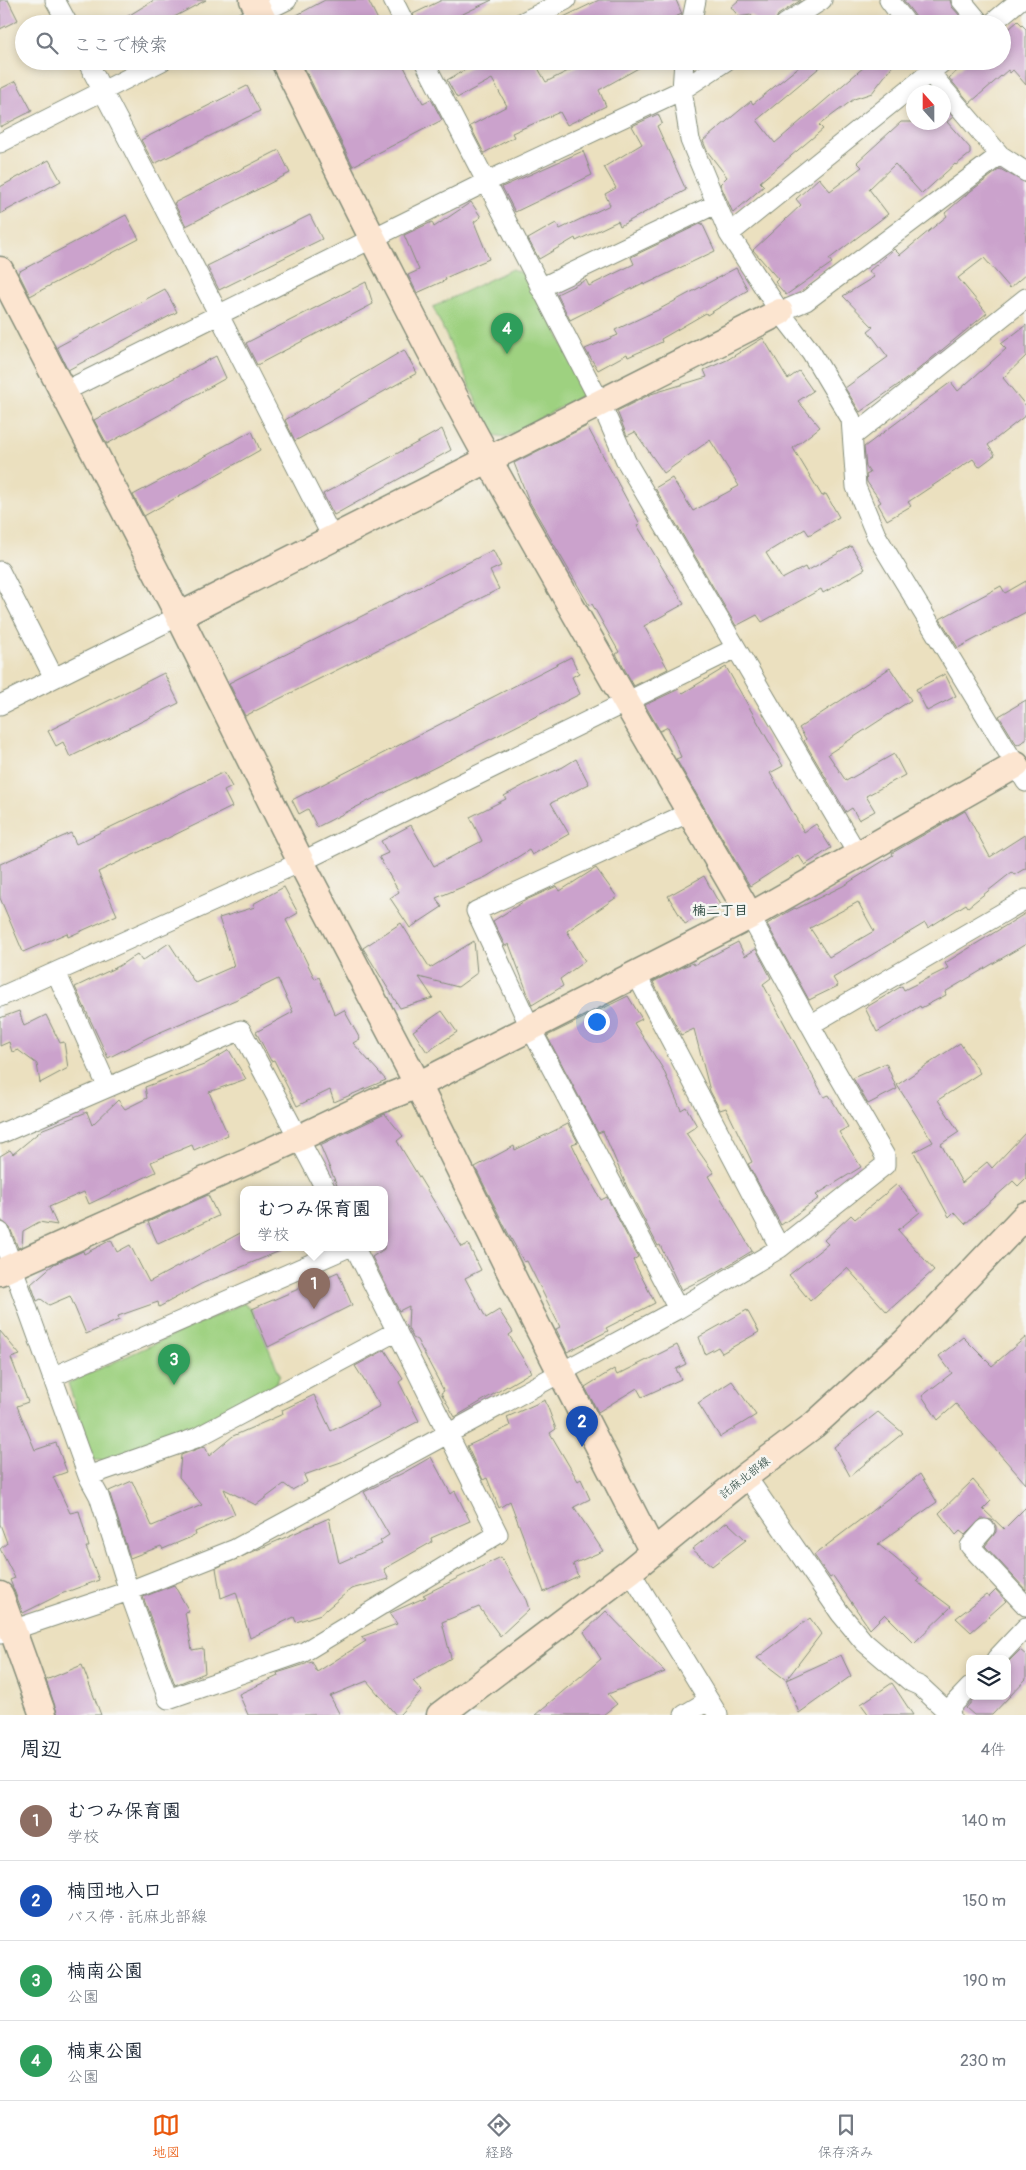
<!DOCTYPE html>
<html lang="ja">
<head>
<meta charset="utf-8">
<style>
  :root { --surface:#fff; --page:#f2f2f3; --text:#1f2937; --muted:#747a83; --line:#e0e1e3; --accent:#ea580c }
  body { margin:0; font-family:Pangolin,"Klee One",sans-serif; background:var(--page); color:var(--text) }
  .controls { position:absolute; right:15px; bottom:15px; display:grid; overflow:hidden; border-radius:10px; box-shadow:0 2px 8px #0003 }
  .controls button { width:45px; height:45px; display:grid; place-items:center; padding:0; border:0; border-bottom:1px solid var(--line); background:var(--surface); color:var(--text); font:25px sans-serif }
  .compass { position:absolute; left:906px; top:85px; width:45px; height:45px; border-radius:50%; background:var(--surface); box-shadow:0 2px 8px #0003; rotate:339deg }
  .you { position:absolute; left:596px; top:1021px; width:18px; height:18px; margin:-12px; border:4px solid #fff; border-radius:50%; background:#1a73e8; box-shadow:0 0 0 8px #1a73e833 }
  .badge { display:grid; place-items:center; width:32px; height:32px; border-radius:50%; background:var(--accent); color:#fff; font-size:16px; font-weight:700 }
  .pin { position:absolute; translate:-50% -41px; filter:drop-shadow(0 1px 2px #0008) }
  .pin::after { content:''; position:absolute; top:26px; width:18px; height:15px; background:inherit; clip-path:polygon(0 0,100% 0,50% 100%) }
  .popup { position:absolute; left:240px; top:1186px; width:148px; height:65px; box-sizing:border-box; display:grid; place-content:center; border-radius:10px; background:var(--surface); filter:drop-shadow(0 1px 4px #0005); font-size:16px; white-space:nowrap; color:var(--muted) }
  .popup b { font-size:19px; color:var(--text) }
  .popup::after { content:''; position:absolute; left:50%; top:100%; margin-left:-10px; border:10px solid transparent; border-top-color:var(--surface) }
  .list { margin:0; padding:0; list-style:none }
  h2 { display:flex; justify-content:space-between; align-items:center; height:65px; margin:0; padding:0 20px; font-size:21px }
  h2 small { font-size:16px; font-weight:400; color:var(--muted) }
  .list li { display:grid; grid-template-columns:32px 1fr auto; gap:15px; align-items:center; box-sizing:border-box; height:80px; padding:0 20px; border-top:1px solid var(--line) }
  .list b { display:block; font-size:19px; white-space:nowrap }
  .list p { margin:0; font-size:16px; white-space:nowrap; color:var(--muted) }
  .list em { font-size:16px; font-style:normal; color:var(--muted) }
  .icon { flex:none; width:28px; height:28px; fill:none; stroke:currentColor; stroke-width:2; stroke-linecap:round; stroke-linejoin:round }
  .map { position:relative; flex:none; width:1026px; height:1715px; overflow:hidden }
  .search { position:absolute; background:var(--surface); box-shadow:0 2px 8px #0003; left:15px; right:15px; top:15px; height:55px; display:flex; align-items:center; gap:12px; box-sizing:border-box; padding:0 18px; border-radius:28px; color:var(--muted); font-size:19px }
  .sheet { height:385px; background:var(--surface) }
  nav { display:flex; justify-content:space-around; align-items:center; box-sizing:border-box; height:70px; border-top:1px solid var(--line); background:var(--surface); font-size:14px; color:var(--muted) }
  nav a { display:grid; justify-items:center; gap:2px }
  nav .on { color:var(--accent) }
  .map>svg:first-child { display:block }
</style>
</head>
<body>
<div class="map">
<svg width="1026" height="1715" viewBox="0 0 1026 1715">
  <rect width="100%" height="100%" fill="#f6f6f2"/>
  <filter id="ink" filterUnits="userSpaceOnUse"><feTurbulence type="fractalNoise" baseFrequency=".02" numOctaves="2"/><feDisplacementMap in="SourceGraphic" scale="10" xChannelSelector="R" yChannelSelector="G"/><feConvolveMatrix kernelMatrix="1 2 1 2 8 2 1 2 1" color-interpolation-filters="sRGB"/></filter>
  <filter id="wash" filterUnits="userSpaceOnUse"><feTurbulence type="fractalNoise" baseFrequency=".0096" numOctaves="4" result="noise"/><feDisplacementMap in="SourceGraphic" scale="20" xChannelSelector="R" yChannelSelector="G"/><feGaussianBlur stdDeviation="1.12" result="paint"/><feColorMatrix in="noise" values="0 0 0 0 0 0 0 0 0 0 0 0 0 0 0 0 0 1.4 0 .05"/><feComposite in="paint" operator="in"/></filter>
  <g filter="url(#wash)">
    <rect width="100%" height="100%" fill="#ebe0bf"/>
    <path fill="#9ed180" stroke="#5e875a" d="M512,269l18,8 53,109 -2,10 -75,41 -14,-2 -59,-128z
      M244,1303l8,6 28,66 -4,9 -82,45 -87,32 -13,-1 -26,-77z"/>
    <g id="blocks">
      <path fill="#cba2cc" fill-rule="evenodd" d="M0,0h8l10,20 -18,9z
        M154,0h52l-45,24h-46z
        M325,0h43l12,24h-100z
        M442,0h50l-50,24h-26l-3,-10z
        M599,0h77l6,14 -23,10h-110z
        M739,0h62l-23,15 -4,9h-16l-7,-9 -12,2 -8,-10z
        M903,0h47l2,7 10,11 -7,6h-37l-2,-7z
        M1018,21l8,8v56l-13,-15 -3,3 -2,-3 -38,33 -21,-25 19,-17h34v-26z
        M301,61h100l22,42 8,-4 11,21 -89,46z
        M481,61h53l12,21 42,-21h63l-52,29 7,16 -39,19 -7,-13 -48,21 2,4 -30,16 -14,-27 37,-20 -15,-27 -35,19 -10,-18z
        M806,61h18l1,2 -68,57 18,23 96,-82h25l-24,32 -18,6 -35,26 4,4 -63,53 4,4 -31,27 -13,-29 7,-7 -20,-26 -4,-10 48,-40 2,3z
        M16,81l16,30 -32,16v-38z
        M247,86l13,25 -106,53 -13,-24z
        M944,106l9,11 -6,5 23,26v6l-14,11 -1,-1 -33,30 -27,-30 -26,25 19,25 -59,45 3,4 -46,32 -11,-13 3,-3 -25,-29 48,-45 -5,-6 23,-21 11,13 32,-24 -5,-5 44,-40h43z
        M658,114l4,9 -5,3 29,64 -66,36 -2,-5 -42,20 -1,-3 -36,21 -11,-20 28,-16 4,6 50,-24 -5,-11 11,-6 -12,-21 38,-23 -10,-18z
        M279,150l11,23 -104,53 -12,-23z
        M583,151l9,24 -77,37 -13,-25z
        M49,160l12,21 -61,33v-27z
        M1000,169l26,14v91l-16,14 -26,-30 -26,20 29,35 -78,64 -49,35 -15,-24 43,-31 -20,-26 5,-4 -30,-31 31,-19 -5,-6 25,-22 6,6 47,-39 -2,-3 22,-19z
        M471,202l10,15 -7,5 15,37 -44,19 1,2 -29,13 -9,-18 11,-5 -15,-35 28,-13 2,5z
        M126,215l13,24 -109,57 -12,-24z
        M310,215l12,24 -103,51 -12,-24z
        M702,223l13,28 -71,34 -1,-2 -73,37 -13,-26 29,-14 3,6 45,-22 -3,-7z
        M736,268l12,22 -41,25 -1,-2 -45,26 1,3 -34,15 -1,-3 -29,16 -13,-21 33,-14 -3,-5 43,-20z
        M366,282l7,22 -116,61 -11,-22z
        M165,289l12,23 -109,58 -11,-23z
        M1026,325v31l-23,22 23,28v9l-38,30 7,10 -16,12 -6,-8 -65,43 3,4 -24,14 -9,-16 3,-2 -14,-20 -1,-7 4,-2 -4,-6 -2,-20 87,-65 7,9 48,-42 -5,-5z
        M763,338l25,41 11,-8 14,20 -15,10 22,26 -27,21 29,48 4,-2 13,23 -30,18 -4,-6 -39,24 16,26 23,-12 2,4 44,-25 14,23 -42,24 -2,-4 -59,33 -5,-7 -21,11 -81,-138 17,-10 21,33 46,-25 -29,-46 -46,33 -29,-41 -8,4 -10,-25 34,-17 56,-17 -3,-7 23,-10z
        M404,350l13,23 -122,68 -10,-21z
        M216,356l10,22 -119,66 -13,-24z
        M587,426l53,98 -3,1 47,79 -40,22 24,43 -34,17 -18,-32 3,-2 -27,-48 -3,1 -60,-104 -15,-38z
        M442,429l9,21 -117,65 -11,-21z
        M252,431l8,19 -116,66 -11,-21z
        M493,550l8,16 -11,5 9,18 -254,127 -16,-33z
        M1026,581v31l-68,36 -18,-29 61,-33 4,7z
        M571,657l8,16 -7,4 8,17 -263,133 -9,-18 -9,5 -7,-14z
        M726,667l57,99 -13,7 34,59 12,-8 15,24 -26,17 -7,-10 -48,31 -74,-127 5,-2 -13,-30 -8,4 -15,-26 34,-16 4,4z
        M890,668l21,32 -83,54 18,27 48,-27 11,21 -39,21 9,15 -16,9 -7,-12 -6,4 -42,-71 2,-2 -7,-11z
        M164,673l15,30 -109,54 -7,-15 -7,4 -8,-15z
        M945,674l11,22 -29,15 -11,-22z
        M1026,700v40l-9,5 -18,-29z
        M576,759l13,25 -38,19 18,31 -37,21 -3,-5 -43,27 -50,21 6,9 -32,21 -20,-30 9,-6 -20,-35 9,-4 -7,-12 30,-16 23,41 48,-25 -12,-24 36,-18 -2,-3 22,-12 37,-17z
        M224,772l8,15 -8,4 8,16 -134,65 19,43 -49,22 -1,-4 -44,19 -23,-54v-34l71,-31 5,11z
        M965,811l25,46 36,-23v34l-12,7 -2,-3 -44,35 -2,-3 -38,24 -3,-5 -92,55 5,8 -29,14 -42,-76 28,-16 1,1 47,-23 50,-31 -1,-2zM858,902l16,29 -45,26 -19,-29z
        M596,868l21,29 -50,34 18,30 -25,18 3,7 -31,19 -23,-61 -4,2 -12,-25 33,-21 31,-14 3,5z
        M704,876l16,29 -35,19 -17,-28z
        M284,887l14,26 -12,7 29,59 4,-2 16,38 9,-5 16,29 -7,4 33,37 -52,22 -4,-12 -33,16 -23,-46 -3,1 -15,-29 37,-20 -15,-33 -43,21 -86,37 -41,21 -33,-71 44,-21 18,-12 5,7 27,-18 26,40 39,-17 -15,-48 36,-11 -2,-3z
        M1026,913v31l-81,48 1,3 -25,13 -1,-2 -43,26 -12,-24 37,-22 2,4 44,-22 -3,-5z
        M401,923l29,45 44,-27 3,32 -19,14 -39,-10 14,21 -33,10 -37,-60z
        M738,942l7,14 11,-7 15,29 -8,6 61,113 5,-2 19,32 -9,5 22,35 -45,28 3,3 -38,27 -33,-61 4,-2 -26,-54 -6,2 -10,-19 -16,-62 -13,6 -28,-53 32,-16 8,-3 1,2z
        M628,996l14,23 -8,4 29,46 18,41 5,-3 11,19 -11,7 28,40 -6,3 44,75 -35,21 -36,18 -21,-45 -2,1 -31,-59 -24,-56 -5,2 -51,-97z
        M19,1011l5,15 22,-11 14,28 4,-1 4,26 -28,15 -3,-19 -19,-14 -6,2 -3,-10 -9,4v-28z
        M442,1011l15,21 -30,20 -14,-21z
        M960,1043l20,30 -42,27 21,32 -18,12 21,39 25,-21 5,6 34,-36v46l-8,8 -5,-5 -48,43 -11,-12 -5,5 -35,-65 19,-10 -36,-57z
        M229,1050l17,29 -37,13 19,43 -34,15 -2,-5 -41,17 5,10 -67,32 -5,-12 -35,15 8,18 -18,-3 -16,9 -1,15 -4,2 -8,-20 -10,-9v-63l10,-6 3,4 30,-25 44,-17 5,13 26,-25 7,9 22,-11 -2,-11 59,-22z
        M886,1063l11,26 -29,15 -15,-26z
        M385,1114l18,22 -6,5 65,106 6,-3 13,26 -16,8 21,40 13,-8 14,22 -4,3 22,37 -76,45 -14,-24 3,-2 -27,-51 -4,-2 -5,-10 1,-22 -10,5 -27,-54 12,-8v-59h-45l-19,-45z
        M568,1124l10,18 -6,2 10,21 19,35 6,-3 31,60 -5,3 22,43 -49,25 2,3 -41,21 -11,-23 4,-2 -33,-66 -3,1 -16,-29 -33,-66 39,-21 1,4z
        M897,1184l23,28 -22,18 36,40 -47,42 -40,-44 -37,33 -21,-26 39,-31 -4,-4 27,-25 4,4z
        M208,1195l10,21 -60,28 -10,-22z
        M244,1231v17h43l-86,36 -42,23 -1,-5 -40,14 1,4 -33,14 -16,-38 -21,9 -8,-6 -4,2 -6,-17 23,-20 29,-13 1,3 27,-14 6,12 13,-7 19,37z
        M338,1272l14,33 -84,42 -16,-38z
        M747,1310l12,22 -37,21 -4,-6 -13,7 -6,-17z
        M0,1331l20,24 -9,3 17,44 -11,4 18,44 21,-7 11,29 -14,5 17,36 9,-2 10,36h-3l13,33 -38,14 -38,19 -13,-33 5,-2 -15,-29 7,-6 -7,-19z
        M963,1337l29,29 34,-29v147l-70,-80 -18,16 -16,-24 30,-23 -13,-17z
        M677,1345l9,19 -10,5 5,10 -39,18 -5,-9 -39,24 -13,-25 29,-18 3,6z
        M385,1350l18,29 -4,3 20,39 -78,41 -37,13 3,7 -15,8 -8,-6 -28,21 -32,-16 11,25 -40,18 1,3 -33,14 -2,-3 -31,12 -21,-67 23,-10 20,45 50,-21 -23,-28 2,-22 24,-9 4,10 24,-20 50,-22 -1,-4 32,-15 17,36 49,-25 -25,-40z
        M732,1381l24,34 -36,22 -22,-34z
        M545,1400l11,29 -6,4 28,48 3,-2 9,20 -16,8 29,44 -30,13 5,12 -34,16 -34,-91 -11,7 -12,-30 -4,2 -16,-34 43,-20 -3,-9z
        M878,1412l25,21 -53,43 -16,-29z
        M431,1457l20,37 4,-3 15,30 -39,17 1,4 -48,27 5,10 -38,10 -30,25 -25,8 -2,-5 -44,21 -14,-46 -15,6 -5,-30 113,-50 10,45 43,-19 -2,-3 9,-6 -25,-43 41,-20z
        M920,1474l17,28 -59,42 41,34 -3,3 35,26 -37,36 -29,-29 -15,15 -37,-53 -3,2 -16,-23z
        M973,1480l18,21 -8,8 21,20 22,-22v83l-41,-44 11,-14v-6l-4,-6 -11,-1 -16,16 -5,-4 -4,4 -17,-22z
        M727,1522l19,18 -34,26 -20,-17z
        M501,1557l25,43 3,9 -29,27 -21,-29 -37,15 9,36 -38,23 9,10 -23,24h-3l-29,-34 -37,15 10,19h-92l-9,-21 39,-18 -1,-3 35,-11 5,10 49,-31 -5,-4 36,-13 -7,-11 36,-16 -3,-2z
        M174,1585l15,26 -4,1 7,38 11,-2 2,25 -30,12 -32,-88z
        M996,1590l10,11 -35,31 -15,-14 30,-23 3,2z
        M606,1611l59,61 -57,22 9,10 -14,11h-68l66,-56 -17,-27z
        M810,1618l11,16 -35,46 -29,-22z
        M1020,1650l6,5v24l-34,36h-18l-8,-7 11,-12h30v-33z
        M841,1655l10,21 -52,37 -13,-33z
        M82,1665l19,50h-43l-12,-35z
        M892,1683l21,32h-44l-8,-11z"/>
    </g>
  </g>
  <g filter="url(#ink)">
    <use href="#blocks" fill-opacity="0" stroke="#858e7a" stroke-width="1"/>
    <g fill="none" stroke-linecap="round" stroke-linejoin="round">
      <g stroke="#858e7a" stroke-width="21">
        <path id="street" d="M55,0l13,24
          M393,0l12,24
          M889,0l18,24
          M961,0l20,24
          M239,24l48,-24
          M519,24l47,-24
          M691,24l5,-24
          M785,24l37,-24
          M991,24l29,-24
          M87,61l89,170 157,308
          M424,61l177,343 25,57 232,394
          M684,61l-2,29 8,50 39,94 51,78 31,40 40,67 5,68 20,48 150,247
          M930,73l70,82
          M0,143l162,-82
          M729,234l215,-173
          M540,288l176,-84
          M780,312l26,-11 194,-146 26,17
          M63,392l423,-210 196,-92 44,-29
          M853,436l173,-138
          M0,571l54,107
          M0,705l179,-89
          M56,972l51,114
          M636,974l144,274
          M0,997l301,-135 435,-214
          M810,1025l216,-126
          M0,1134l241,-104 85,160
          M0,1232l88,244 11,20 30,95 39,108 136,-47 194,-118 -143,-286
          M678,1309l-148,-282 -54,-116 214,-99
          M52,1377l295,-129
          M88,1476l108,-38 201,-107
          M746,1476l94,137 24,29 47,40 9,4 31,29
          M985,1529l-15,17 56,60
          M630,1571l88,144
          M0,1634l129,-43 106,-42 443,-240 102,-61 105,-83v-9l-52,-90 -83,-150
          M996,1659l30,-32
          M947,1711l23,-24
          M684,1715l25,-15"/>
      </g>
      <g stroke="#858e7a" stroke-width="29">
        <path id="secondary" d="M253,0l12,24
          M284,61c67,135 133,269 206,401 84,153 173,303 260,454
          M0,270l179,346 122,246 117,223 112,227 122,238
          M179,616l601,-304
          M0,1272l299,-134 76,-36 43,-17 332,-169 266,-151
          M0,1595l43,120
          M440,1715l190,-144 116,-95 68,-51 92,-84 120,-126"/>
      </g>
      <use href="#street" stroke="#fff" stroke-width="19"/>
      <use href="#secondary" stroke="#fce5d0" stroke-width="26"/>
    </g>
  </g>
  <g text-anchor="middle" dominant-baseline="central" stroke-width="5" stroke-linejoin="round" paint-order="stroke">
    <g font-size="12" fill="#1f3d34" stroke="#f6f6f2">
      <text transform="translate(745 1478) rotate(-38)">託麻北部線</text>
    </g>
    <g font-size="14" font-weight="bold" fill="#1f3d34" stroke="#f6f6f2">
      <text x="720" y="910">楠二丁目</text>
    </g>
  </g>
</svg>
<div class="controls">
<button><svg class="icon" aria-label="layers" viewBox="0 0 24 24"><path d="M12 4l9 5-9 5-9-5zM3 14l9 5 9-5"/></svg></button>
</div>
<svg class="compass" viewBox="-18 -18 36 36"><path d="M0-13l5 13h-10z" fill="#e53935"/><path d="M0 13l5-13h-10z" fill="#747a83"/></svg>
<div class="you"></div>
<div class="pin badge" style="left:314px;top:1309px;background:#8d6e63">1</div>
<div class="popup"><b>むつみ保育園</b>学校</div>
<div class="pin badge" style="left:582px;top:1447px;background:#1a4fb4">2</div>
<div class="pin badge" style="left:174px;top:1385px;background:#2e9e5b">3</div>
<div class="pin badge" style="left:507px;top:354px;background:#2e9e5b">4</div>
<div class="search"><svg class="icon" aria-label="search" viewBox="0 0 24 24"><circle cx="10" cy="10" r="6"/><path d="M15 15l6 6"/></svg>ここで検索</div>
</div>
<section class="sheet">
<h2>周辺<small>4件</small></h2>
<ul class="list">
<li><span class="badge" style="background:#8d6e63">1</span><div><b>むつみ保育園</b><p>学校</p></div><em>140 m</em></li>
<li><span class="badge" style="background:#1a4fb4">2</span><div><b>楠団地入口</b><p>バス停 · 託麻北部線</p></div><em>150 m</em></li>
<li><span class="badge" style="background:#2e9e5b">3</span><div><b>楠南公園</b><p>公園</p></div><em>190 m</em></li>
<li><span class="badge" style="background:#2e9e5b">4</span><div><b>楠東公園</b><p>公園</p></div><em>230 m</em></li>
</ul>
</section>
<nav>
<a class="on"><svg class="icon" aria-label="map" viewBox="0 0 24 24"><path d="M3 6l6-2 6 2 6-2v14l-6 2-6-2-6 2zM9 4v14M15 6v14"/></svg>地図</a>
<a><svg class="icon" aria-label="directions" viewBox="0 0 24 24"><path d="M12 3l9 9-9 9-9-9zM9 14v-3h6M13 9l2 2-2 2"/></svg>経路</a>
<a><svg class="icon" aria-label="saved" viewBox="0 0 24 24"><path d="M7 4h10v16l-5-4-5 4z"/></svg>保存済み</a>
</nav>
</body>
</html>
